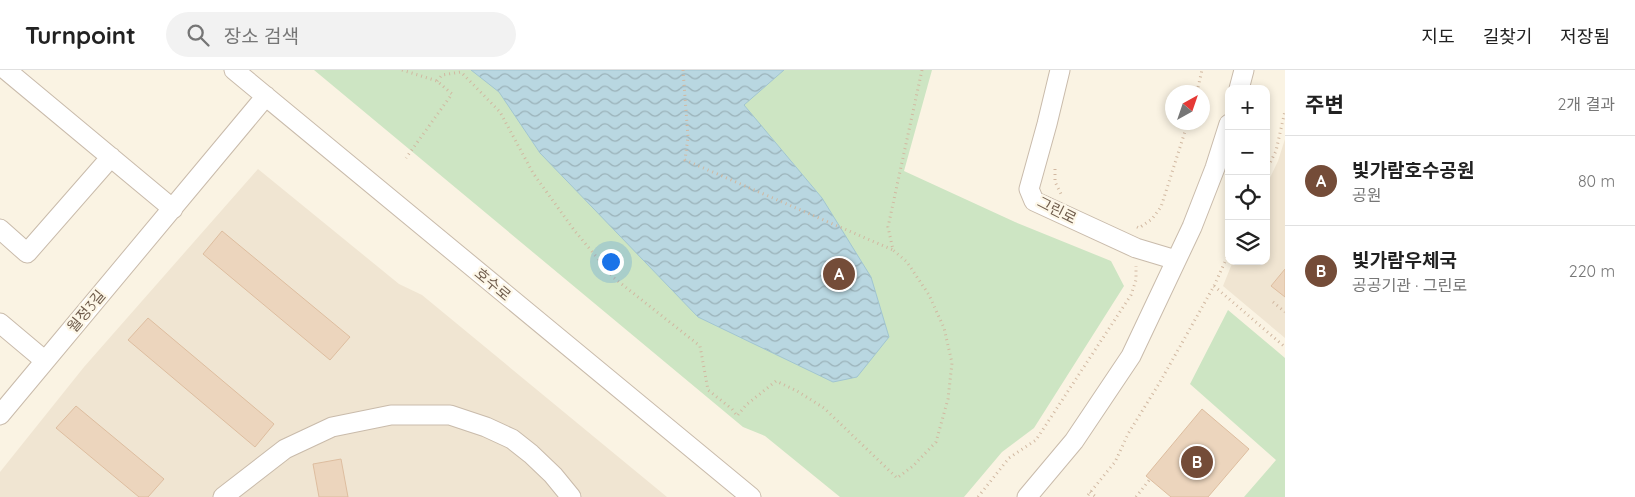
<!DOCTYPE html>
<html lang="ko">
<head>
<meta charset="utf-8">
<style>
  :root { --surface:#fff; --page:#f2f2f2; --text:#222; --muted:#767676; --line:#e0e0e0; --accent:#744c38 }
  body { margin:0; font-family:Quicksand,"Noto Sans KR",sans-serif; background:var(--page); color:var(--text) }
  .controls { position:absolute; right:15px; top:15px; display:grid; overflow:hidden; border-radius:10px; box-shadow:0 2px 8px #0003 }
  .controls button { width:45px; height:45px; display:grid; place-items:center; padding:0; border:0; border-bottom:1px solid var(--line); background:var(--surface); color:var(--text); font:25px sans-serif }
  .compass { position:absolute; left:1165px; top:15px; width:45px; height:45px; border-radius:50%; background:var(--surface); box-shadow:0 2px 8px #0003; rotate:40deg }
  .you { position:absolute; left:610px; top:191px; width:18px; height:18px; margin:-12px; border:4px solid #fff; border-radius:50%; background:#1a73e8; box-shadow:0 0 0 8px #1a73e833 }
  .badge { display:grid; place-items:center; width:32px; height:32px; border-radius:50%; background:var(--accent); color:#fff; font-size:16px; font-weight:700 }
  .pin { position:absolute; translate:-50% -50%; border:2px solid #fff; box-shadow:0 1px 5px #0006 }
  .list { margin:0; padding:0; list-style:none }
  h2 { display:flex; justify-content:space-between; align-items:center; height:65px; margin:0; padding:0 20px; font-size:21px }
  h2 small { font-size:16px; font-weight:400; color:var(--muted) }
  .list li { display:grid; grid-template-columns:32px 1fr auto; gap:15px; align-items:center; box-sizing:border-box; height:90px; padding:0 20px; border-top:1px solid var(--line) }
  .list b { display:block; font-size:19px; white-space:nowrap }
  .list p { margin:0; font-size:16px; white-space:nowrap; color:var(--muted) }
  .list em { font-size:16px; font-style:normal; color:var(--muted) }
  .icon { flex:none; width:28px; height:28px; fill:none; stroke:currentColor; stroke-width:2; stroke-linecap:round; stroke-linejoin:round }
  .map { position:relative; flex:none; width:1285px; height:427px; overflow:hidden }
  header { display:flex; align-items:center; gap:30px; box-sizing:border-box; height:70px; padding:0 25px; background:var(--surface); border-bottom:1px solid var(--line) }
  header strong { font-size:24px }
  nav { display:flex; gap:28px; margin-inline-start:auto; font-size:18px }
  .search { width:350px; height:45px; background:var(--page); display:flex; align-items:center; gap:12px; box-sizing:border-box; padding:0 18px; border-radius:28px; color:var(--muted); font-size:19px }
  main { display:flex }
  aside { flex:1; background:var(--surface) }
  .map>svg:first-child { display:block }
</style>
</head>
<body>
<header>
<strong>Turnpoint</strong>
<div class="search"><svg class="icon" aria-label="search" viewBox="0 0 24 24"><circle cx="10" cy="10" r="6"/><path d="M15 15l6 6"/></svg>장소 검색</div>
<nav><a>지도</a><a>길찾기</a><a>저장됨</a></nav>
</header>
<main>
<div class="map">
<svg width="1285" height="427" viewBox="0 0 1285 427">
  <defs>
    <pattern id="water-waves" width="16" height="10" patternUnits="userSpaceOnUse" patternTransform="scale(1.25)"><rect width="16" height="10" fill="#b9d7e1"/><path d="M0 5q4-4 8 0t8 0" fill="none" stroke="#9bb2b9"/></pattern>
  </defs>
  <rect width="100%" height="100%" fill="#faf3e3"/>
  <path fill="#f0e5d2" d="M1285,69v199l-62,-52 10,-25h33v-75l12,-25z
    M258,99l141,115 23,11 245,202h-667v-25l84,-105z"/>
  <path fill="#cde5c3" d="M314,0h618l-28,101 111,51 96,39 13,25 -90,142 -32,24 -38,45h-124l-75,-61 -22,-9z
    M1228,240l57,48v139h-41l32,-37 -86,-76z"/>
  <path fill="url(#water-waves)" stroke="#a1c5d1" d="M471,0h313l-40,35 78,93 49,79 18,60 -32,40 -24,5 -135,-65 -158,-164 -41,-61z"/>
  <path fill="#ecd5bd" stroke="#ddbd9f" d="M222,161l128,106 -20,23 -127,-106z
    M1285,199v28l-14,-11z
    M148,248l126,106 -19,23 -127,-107z
    M76,336l88,73 -16,18h-9l-83,-69z
    M1202,339l47,40 -41,48h-37l-25,-21z
    M341,389l7,38h-29l-6,-33z"/>
  <g fill="none" stroke-linecap="round" stroke-linejoin="round">
    <g stroke="#c9bbab" stroke-width="21">
      <path id="minor" d="M6,0l167,139
        M234,0l517,427
        M1060,0l-13,54 -18,65 5,12 102,47 40,12
        M1239,19l5,-19
        M0,159l27,24 84,-96
        M0,253l44,37
        M0,345l266,-319
        M223,427l62,-48 47,-22 59,-12h59l36,12 26,12 19,15 22,21 18,22
        M1027,427l47,-56 57,-85 61,-129 23,-59 14,-44"/>
    </g>
    <path stroke="#d1b8a1" stroke-width="3" stroke-dasharray="1 4" stroke-linecap="butt" d="M402,0l35,11 15,13 -46,64
      M683,0l5,67 -3,23 208,90
      M437,11l5,-6 19,-3 39,40 33,61 41,57 40,48 86,68 8,44 24,19 5,7 9,-11 30,-24 21,10 27,17 73,70 16,-12 23,-24 12,-43 4,-36 -8,-35 -15,-33 -22,-33 -14,-12 -5,-23 34,-157
      M1197,22l5,-22
      M1055,99v13l6,12
      M1266,101l10,-20 9,-40
      M1137,157l2,1 13,-9 9,-12 27,-85
      M1214,216l71,61
      M1273,232l12,10
      M1090,422l6,5
      M1088,425l27,-33 13,-28 32,-52 54,-96 15,-33
      M978,427l31,-39 27,-18 95,-145 5,-15v-14
      M1136,427l14,-18"/>
    <use href="#minor" stroke="#fff" stroke-width="19"/>
  </g>
  <g text-anchor="middle" dominant-baseline="central" stroke-width="4.5" stroke-linejoin="round" paint-order="stroke">
    <g font-size="15" fill="#6f5c4c" stroke="#fdf7e8">
      <text transform="translate(1057 140) rotate(27)">그린로</text>
      <text transform="translate(493 214) rotate(40)">호수로</text>
      <text transform="translate(86 241) rotate(-50)">월정3길</text>
    </g>
  </g>
</svg>
<div class="controls">
<button>+</button>
<button>−</button>
<button><svg class="icon" aria-label="locate" viewBox="0 0 24 24"><circle cx="12" cy="12" r="6"/><path d="M12 2v4M12 18v4M2 12h4M18 12h4"/></svg></button>
<button><svg class="icon" aria-label="layers" viewBox="0 0 24 24"><path d="M12 4l9 5-9 5-9-5zM3 14l9 5 9-5"/></svg></button>
</div>
<svg class="compass" viewBox="-18 -18 36 36"><path d="M0-13l5 13h-10z" fill="#e53935"/><path d="M0 13l5-13h-10z" fill="#767676"/></svg>
<div class="you"></div>
<div class="pin badge" style="left:839px;top:204px">A</div>
<div class="pin badge" style="left:1197px;top:392px">B</div>
</div>
<aside>
<h2>주변<small>2개 결과</small></h2>
<ul class="list">
<li><span class="badge">A</span><div><b>빛가람호수공원</b><p>공원</p></div><em>80 m</em></li>
<li><span class="badge">B</span><div><b>빛가람우체국</b><p>공공기관 · 그린로</p></div><em>220 m</em></li>
</ul>
</aside>
</main>
</body>
</html>
